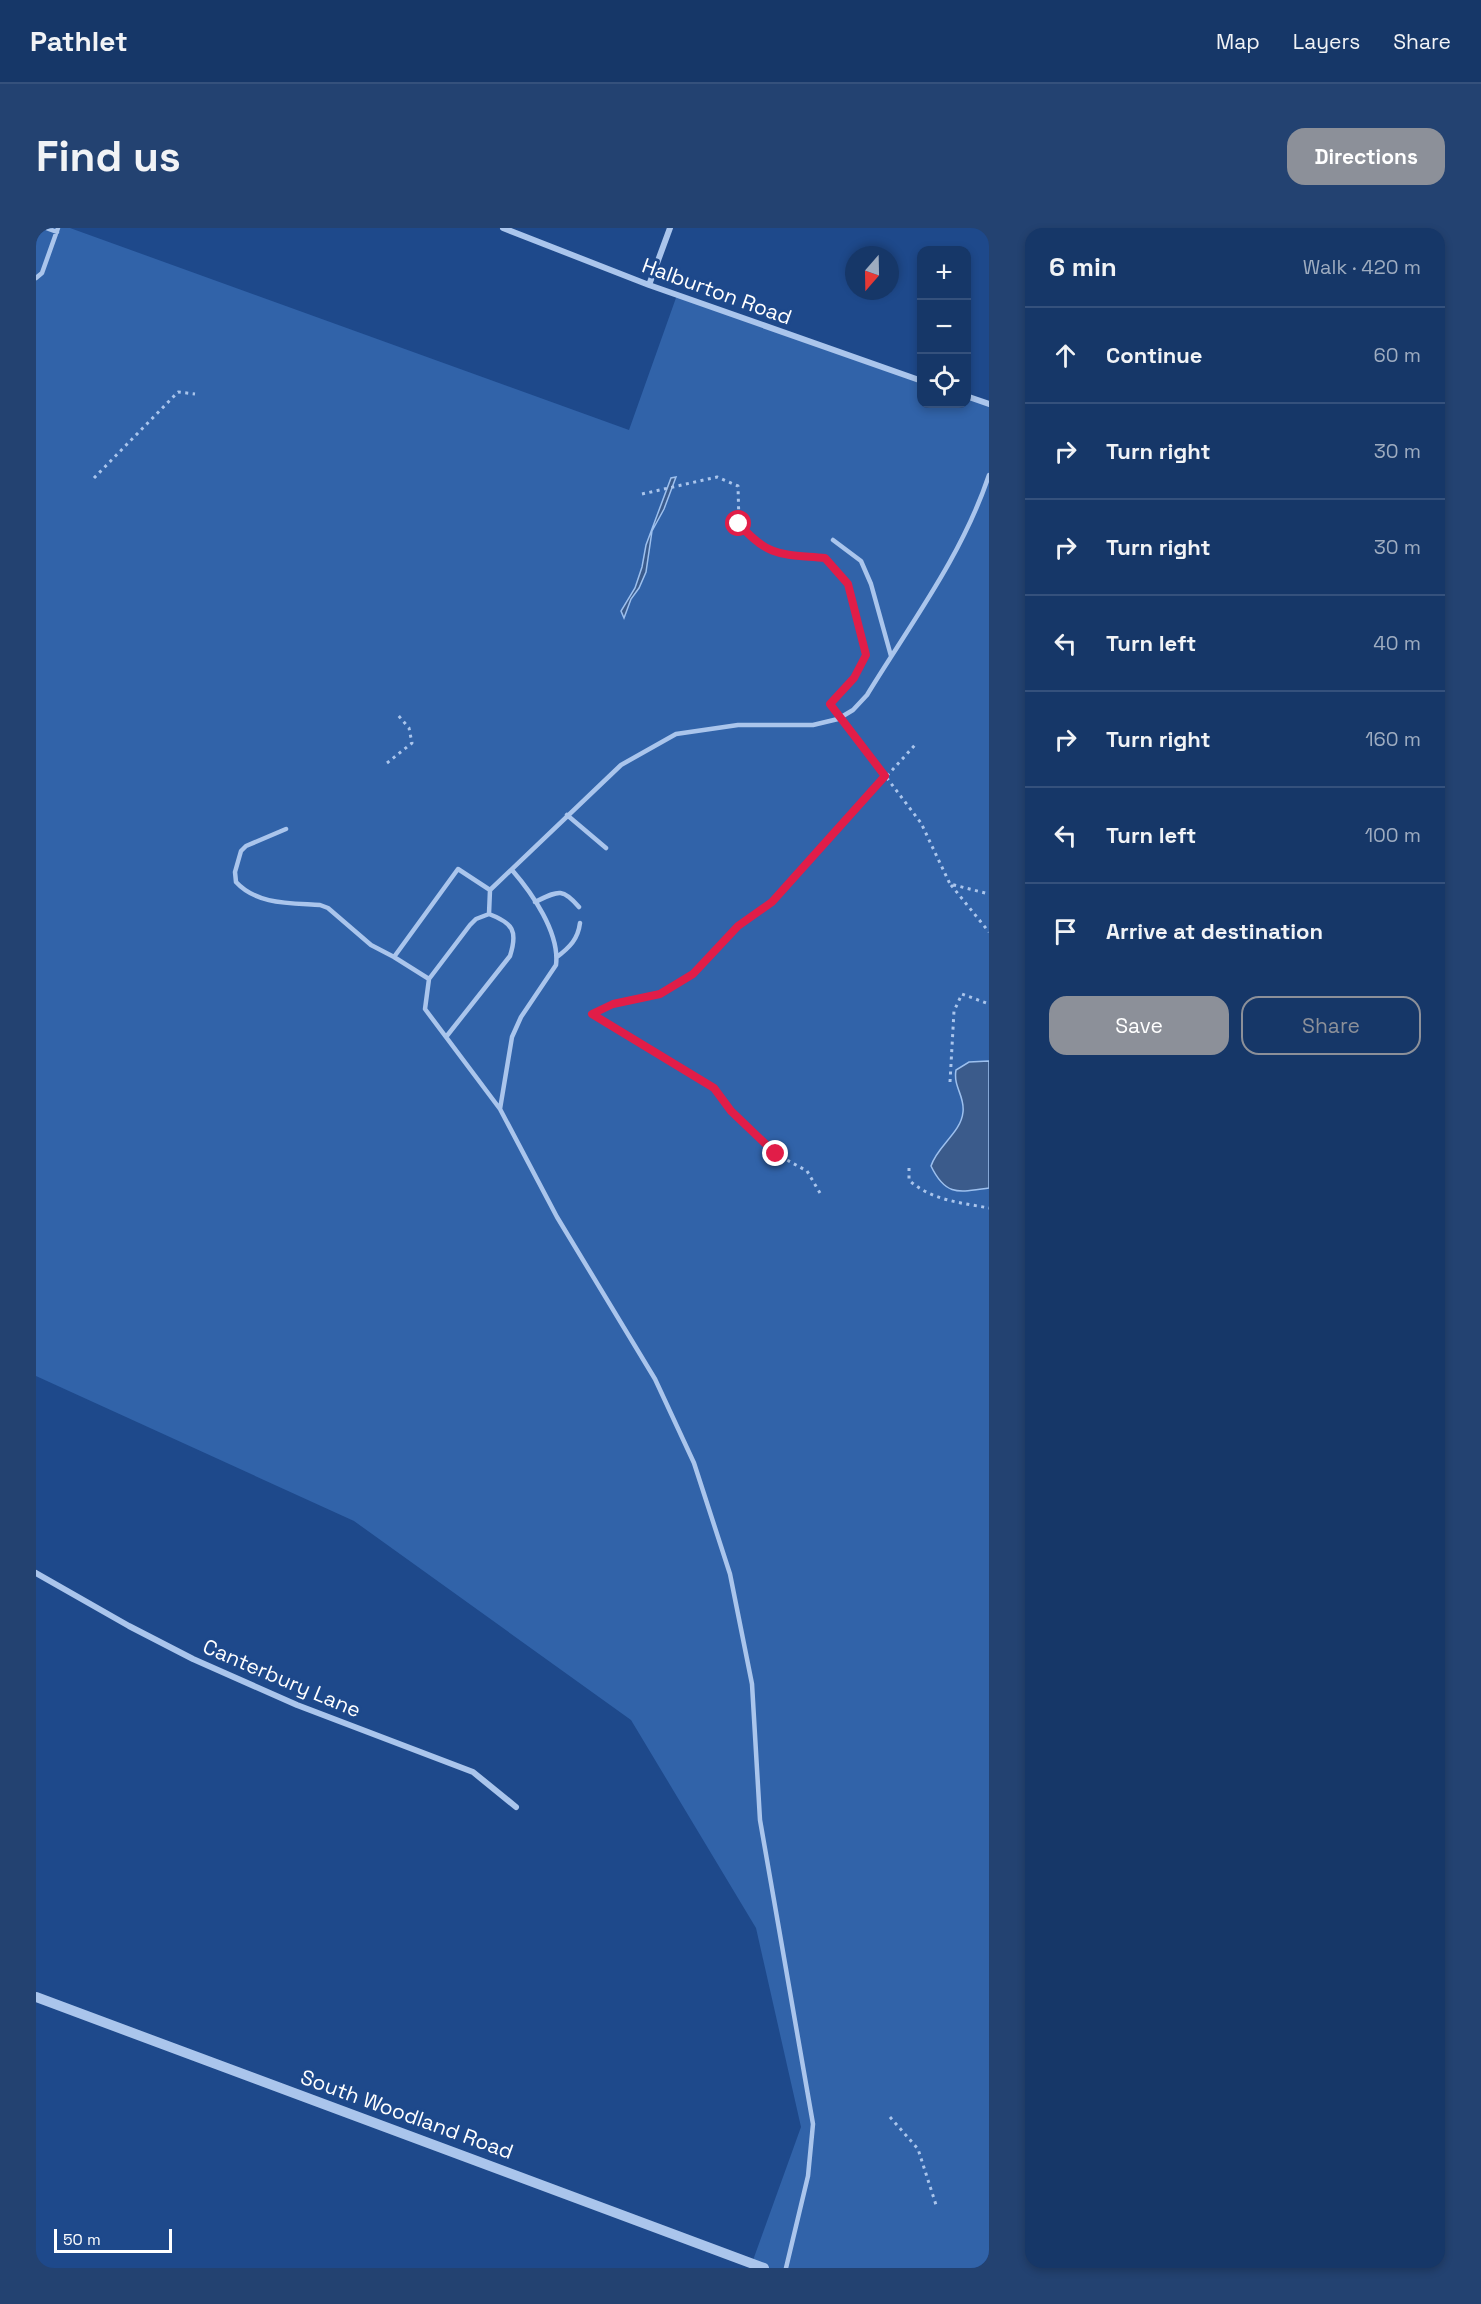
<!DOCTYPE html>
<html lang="en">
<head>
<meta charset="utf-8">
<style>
  :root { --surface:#163768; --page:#234271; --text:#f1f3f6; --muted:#9eacc0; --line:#35517c; --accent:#8c9099 }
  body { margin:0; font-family:"Space Grotesk",sans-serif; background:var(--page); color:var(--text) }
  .controls { position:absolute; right:18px; top:18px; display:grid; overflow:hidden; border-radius:12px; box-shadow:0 3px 9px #0003 }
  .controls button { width:54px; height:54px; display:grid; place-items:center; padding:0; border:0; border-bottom:2px solid var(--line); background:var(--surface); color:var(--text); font:30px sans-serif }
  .compass { position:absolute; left:809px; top:18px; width:54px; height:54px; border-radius:50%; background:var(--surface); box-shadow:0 3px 9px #0003; rotate:200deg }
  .scale { position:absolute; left:18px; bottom:15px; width:118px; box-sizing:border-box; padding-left:6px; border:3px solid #fff; border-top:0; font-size:16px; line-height:21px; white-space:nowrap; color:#fff; -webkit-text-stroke:4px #1e498b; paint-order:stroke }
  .stop { position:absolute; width:18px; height:18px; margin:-14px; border:4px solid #e11d48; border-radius:50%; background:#fff }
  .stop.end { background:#e11d48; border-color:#fff; box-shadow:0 2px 6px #0008 }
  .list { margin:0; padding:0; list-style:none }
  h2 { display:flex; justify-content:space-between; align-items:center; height:78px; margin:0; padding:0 24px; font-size:26px }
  h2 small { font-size:20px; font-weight:400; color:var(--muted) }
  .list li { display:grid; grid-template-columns:39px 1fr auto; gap:18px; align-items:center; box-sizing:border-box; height:96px; padding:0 24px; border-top:2px solid var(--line) }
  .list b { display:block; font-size:22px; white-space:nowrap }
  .list em { font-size:20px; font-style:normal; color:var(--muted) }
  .actions { display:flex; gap:12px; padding:18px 24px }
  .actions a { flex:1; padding:14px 0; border:2px solid var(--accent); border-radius:18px; text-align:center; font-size:21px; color:var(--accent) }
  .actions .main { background:var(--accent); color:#fff }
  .icon { flex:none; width:33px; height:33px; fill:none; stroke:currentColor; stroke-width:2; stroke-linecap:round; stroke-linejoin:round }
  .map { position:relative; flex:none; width:953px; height:2040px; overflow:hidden; border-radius:18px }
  header { display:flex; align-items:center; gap:36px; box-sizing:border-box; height:84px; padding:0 30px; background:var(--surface); border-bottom:2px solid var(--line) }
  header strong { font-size:28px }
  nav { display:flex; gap:33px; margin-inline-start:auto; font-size:21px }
  .intro { display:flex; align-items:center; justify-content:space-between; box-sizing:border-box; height:144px; padding:0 36px }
  h1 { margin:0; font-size:42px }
  .button { padding:15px 27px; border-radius:18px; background:var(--accent); color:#fff; font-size:21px; font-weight:700 }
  main { display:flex; gap:36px; padding:0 36px }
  aside { flex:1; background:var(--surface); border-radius:18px; box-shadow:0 3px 9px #0003 }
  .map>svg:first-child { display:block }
</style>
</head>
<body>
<header>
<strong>Pathlet</strong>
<nav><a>Map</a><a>Layers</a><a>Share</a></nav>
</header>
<div class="intro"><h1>Find us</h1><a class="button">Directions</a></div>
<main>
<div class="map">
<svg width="953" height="2040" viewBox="0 0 953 2040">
  <rect width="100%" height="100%" fill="#1e498b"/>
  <path fill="#3163a9" d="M0,0h34l559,202 48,-135 244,86 1,23h44l1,-8 22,8v1864h-225l-12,-5 49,-136 -45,-199 -125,-208 -277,-199 -318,-145z"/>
  <path fill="#3b5b8b" stroke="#9dc0ee" stroke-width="1.5" d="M640,249l-12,32 -12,22 -6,41 -7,16 -8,11 -7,19 -3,-7 14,-23 7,-21 4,-22 25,-67z
    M953,833v127c-30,4 -43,9 -58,-22 6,-20 30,-33 32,-54 2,-16 -10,-25 -7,-42l13,-8z"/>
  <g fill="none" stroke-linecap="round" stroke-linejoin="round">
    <path stroke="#aac5ec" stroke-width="3" stroke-dasharray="3 4.5" stroke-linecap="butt" d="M58,250l84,-86 17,2
      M606,266l75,-17 21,9 1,38 14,16 21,13 51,5 23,26 18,71 -12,23 -24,26 4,5
      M810,496l75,99 29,61 39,10
      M351,535l25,-20 -3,-15 -12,-14
      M915,657l38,47
      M914,854l4,-71 8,-17 27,10
      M873,940v12c21,20 53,23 80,28
      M784,965l-13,-22 -31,-17 -45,-43 -17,-23 -122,-74 21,-10 47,-10 33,-20 45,-48 34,-24 143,-157
      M854,1889l28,32 19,59"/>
    <path stroke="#aac5ec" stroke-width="4.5" d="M10,0l11,4
      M0,50l6,-5 16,-45
      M797,312l28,21 10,23 20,72
      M531,587l39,33
      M250,601l-40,17 -5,5 -6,21 1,10c21,23 55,21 84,23l8,3 43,37 23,12
      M499,674c23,-11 27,-15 44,5
      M453,686l1,-24
      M521,729c13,-10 21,-18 23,-34
      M393,751l41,-54 6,-6 13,-5c24,9 29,17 21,42l-64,81
      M464,881l12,-72 9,-20 35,-52c4,-32 -24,-72 -44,-95
      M750,2040l22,-92 5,-52 -53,-304 -8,-136 -22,-110 -36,-111 -39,-84 -98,-162 -57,-108 -75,-100 4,-30 -35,-22 64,-88 32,21 131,-125 55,-31 62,-9h75l25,-6 15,-9 14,-15c44,-72 95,-139 122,-220"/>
    <path stroke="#aac5ec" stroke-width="6" d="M467,0l146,57 273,96
      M613,57l21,-57
      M930,168l23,8
      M0,1345l93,53 64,33 104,46 176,67 43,35"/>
    <path stroke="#aac5ec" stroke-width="10" d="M0,1769l728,271"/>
  </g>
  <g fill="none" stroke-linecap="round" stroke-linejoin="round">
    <path stroke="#e11d48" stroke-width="8" d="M703,296c30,34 43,30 86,34l23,26 18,71 -12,23 -24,26 55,72 -113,126 -34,24 -45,48 -33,20 -47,10 -21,10 122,74 17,23 45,43"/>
  </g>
  <g text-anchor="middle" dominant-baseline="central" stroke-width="6" stroke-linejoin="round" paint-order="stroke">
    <g font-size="21" fill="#fff" stroke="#1e498b">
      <text transform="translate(681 63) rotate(20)">Halburton Road</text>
      <text transform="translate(246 1450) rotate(23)">Canterbury Lane</text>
      <text transform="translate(371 1886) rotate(20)">South Woodland Road</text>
    </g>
  </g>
</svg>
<div class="controls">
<button>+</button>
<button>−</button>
<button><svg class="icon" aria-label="locate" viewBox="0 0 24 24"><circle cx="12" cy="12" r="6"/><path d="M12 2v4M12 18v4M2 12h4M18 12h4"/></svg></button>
</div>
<svg class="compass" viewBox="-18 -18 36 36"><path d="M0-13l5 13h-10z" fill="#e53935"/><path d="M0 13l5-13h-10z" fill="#9eacc0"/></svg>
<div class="scale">50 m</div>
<div class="stop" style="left:703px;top:296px"></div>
<div class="stop end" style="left:740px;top:926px"></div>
</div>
<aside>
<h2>6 min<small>Walk · 420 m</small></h2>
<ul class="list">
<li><svg class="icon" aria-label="ahead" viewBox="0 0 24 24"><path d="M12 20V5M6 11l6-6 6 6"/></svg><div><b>Continue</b></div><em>60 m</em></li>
<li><svg class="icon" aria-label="right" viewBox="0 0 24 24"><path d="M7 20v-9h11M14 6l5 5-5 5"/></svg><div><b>Turn right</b></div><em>30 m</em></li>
<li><svg class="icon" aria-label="right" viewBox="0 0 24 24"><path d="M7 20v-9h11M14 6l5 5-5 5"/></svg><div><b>Turn right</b></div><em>30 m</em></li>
<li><svg class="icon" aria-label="left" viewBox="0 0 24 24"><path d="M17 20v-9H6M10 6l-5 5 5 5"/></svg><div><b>Turn left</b></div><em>40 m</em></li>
<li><svg class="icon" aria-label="right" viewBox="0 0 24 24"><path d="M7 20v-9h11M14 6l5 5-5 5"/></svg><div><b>Turn right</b></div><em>160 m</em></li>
<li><svg class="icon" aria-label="left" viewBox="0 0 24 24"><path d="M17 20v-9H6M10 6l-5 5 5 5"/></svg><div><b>Turn left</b></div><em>100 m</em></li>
<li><svg class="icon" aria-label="arrive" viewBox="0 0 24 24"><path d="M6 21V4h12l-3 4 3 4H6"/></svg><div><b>Arrive at destination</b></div></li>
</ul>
<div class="actions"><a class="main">Save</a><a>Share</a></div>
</aside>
</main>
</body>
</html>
